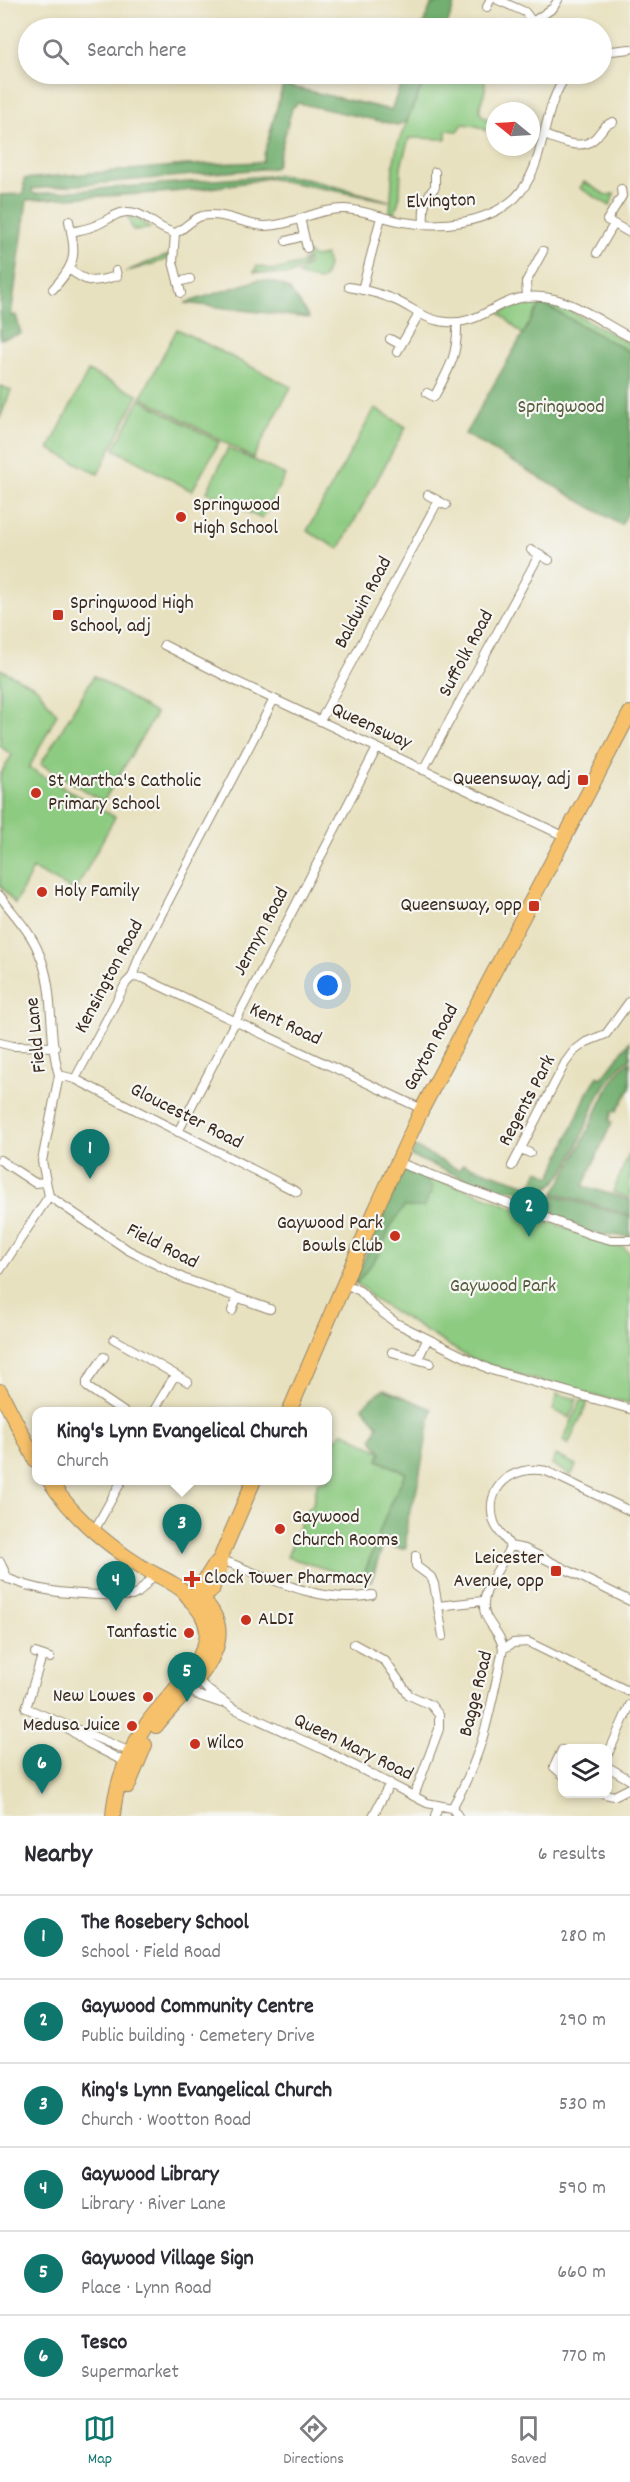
<!DOCTYPE html>
<html lang="en">
<head>
<meta charset="utf-8">
<style>
  :root { --surface:#fff; --page:#f2f2f3; --text:#2b2b33; --muted:#7c7c81; --line:#e1e1e2; --accent:#0f766e }
  body { margin:0; font-family:Dekko,sans-serif; background:var(--page); color:var(--text) }
  .controls { position:absolute; right:18px; bottom:18px; display:grid; overflow:hidden; border-radius:12px; box-shadow:0 3px 9px #0003 }
  .controls button { width:54px; height:54px; display:grid; place-items:center; padding:0; border:0; border-bottom:2px solid var(--line); background:var(--surface); color:var(--text); font:30px sans-serif }
  .compass { position:absolute; left:486px; top:102px; width:54px; height:54px; border-radius:50%; background:var(--surface); box-shadow:0 3px 9px #0003; rotate:288deg }
  .you { position:absolute; left:328px; top:986px; width:21px; height:21px; margin:-15px; border:4px solid #fff; border-radius:50%; background:#1a73e8; box-shadow:0 0 0 9px #1a73e833 }
  .badge { display:grid; place-items:center; width:39px; height:39px; border-radius:50%; background:var(--accent); color:#fff; font-size:20px; font-weight:700 }
  .pin { position:absolute; translate:-50% -50px; filter:drop-shadow(0 2px 3px #0008) }
  .pin::after { content:''; position:absolute; top:32px; width:21px; height:18px; background:inherit; clip-path:polygon(0 0,100% 0,50% 100%) }
  .popup { position:absolute; left:32px; top:1407px; width:300px; height:78px; box-sizing:border-box; display:grid; place-content:center; border-radius:12px; background:var(--surface); filter:drop-shadow(0 2px 4px #0005); font-size:20px; white-space:nowrap; color:var(--muted) }
  .popup b { font-size:22px; color:var(--text) }
  .popup::after { content:''; position:absolute; left:50%; top:100%; margin-left:-12px; border:12px solid transparent; border-top-color:var(--surface) }
  .list { margin:0; padding:0; list-style:none }
  h2 { display:flex; justify-content:space-between; align-items:center; height:78px; margin:0; padding:0 24px; font-size:26px }
  h2 small { font-size:20px; font-weight:400; color:var(--muted) }
  .list li { display:grid; grid-template-columns:39px 1fr auto; gap:18px; align-items:center; box-sizing:border-box; height:84px; padding:0 24px; border-top:2px solid var(--line) }
  .list b { display:block; font-size:22px; white-space:nowrap }
  .list p { margin:0; font-size:20px; white-space:nowrap; color:var(--muted) }
  .list em { font-size:20px; font-style:normal; color:var(--muted) }
  .icon { flex:none; width:33px; height:33px; fill:none; stroke:currentColor; stroke-width:2; stroke-linecap:round; stroke-linejoin:round }
  .map { position:relative; flex:none; width:630px; height:1816px; overflow:hidden }
  .search { position:absolute; background:var(--surface); box-shadow:0 3px 9px #0003; left:18px; right:18px; top:18px; height:66px; display:flex; align-items:center; gap:15px; box-sizing:border-box; padding:0 21px; border-radius:33px; color:var(--muted); font-size:22px }
  .sheet { height:582px; background:var(--surface) }
  nav { display:flex; justify-content:space-around; align-items:center; box-sizing:border-box; height:84px; border-top:2px solid var(--line); background:var(--surface); font-size:16px; color:var(--muted) }
  nav a { display:grid; justify-items:center; gap:3px }
  nav .on { color:var(--accent) }
  .map>svg:first-child { display:block }
</style>
</head>
<body>
<div class="map">
<svg width="630" height="1816" viewBox="0 0 630 1816">
  <rect width="100%" height="100%" fill="#f6f6f2"/>
  <filter id="ink" filterUnits="userSpaceOnUse"><feTurbulence type="fractalNoise" baseFrequency=".0167" numOctaves="2"/><feDisplacementMap in="SourceGraphic" scale="12" xChannelSelector="R" yChannelSelector="G"/><feConvolveMatrix kernelMatrix="1 2 1 2 8 2 1 2 1" color-interpolation-filters="sRGB"/></filter>
  <filter id="wash" filterUnits="userSpaceOnUse"><feTurbulence type="fractalNoise" baseFrequency=".008" numOctaves="4" result="noise"/><feDisplacementMap in="SourceGraphic" scale="24" xChannelSelector="R" yChannelSelector="G"/><feGaussianBlur stdDeviation="1.35" result="paint"/><feColorMatrix in="noise" values="0 0 0 0 0 0 0 0 0 0 0 0 0 0 0 0 0 1.4 0 .05"/><feComposite in="paint" operator="in"/></filter>
  <g filter="url(#wash)">
    <rect width="100%" height="100%" fill="#e8e1bf"/>
    <path fill="#8dcb81" stroke="#647a50" stroke-width="1.5" d="M427,74h56c7,23 -5,22 -3,39l15,13v9l-18,-9 -14,-2 -5,7 -12,-1v9l-37,-1 -8,28 -1,30 -5,17h-5l3,-48 5,-22z
      M584,182l22,13 8,-1 -4,12 -30,-18z
      M128,217l10,2 12,9 -13,3v-2l-4,1z
      M307,252l7,5 11,-2 3,11 -4,12 -5,3 -22,-6 11,-10z
      M170,255v4l-45,13c14,-6 29,-13 45,-17z
      M306,259l-1,7 -16,9 -35,-3 3,-6 18,4 28,-7v-3z
      M542,301l21,6 67,37v8l-88,-48 -19,31 -23,-22 21,-10z
      M177,329l114,58 -38,71 -112,-61z
      M88,371l50,24 -40,79 -49,-25z
      M0,386l11,4 -11,28z
      M140,399l79,43 -27,49 -78,-42z
      M375,408l31,19 -67,122 -32,-18z
      M228,448l57,27 -23,44 -55,-27z
      M0,669l36,18 21,27 -28,54 86,49 -40,74 -42,-22 -18,35 -15,-19v-110l12,-20 -12,-9z
      M94,676l62,38 -53,88 -62,-38z
      M630,1151v47l-17,-6z
      M403,1170l66,20 143,56 11,1 7,7v149l-63,-13 -96,-31 -98,-60 -8,-10 -11,-7z
      M557,1394l20,5 -7,19 -17,-8z
      M581,1400l7,2 -20,43 -5,-4z
      M344,1432l37,20 -3,8 28,13 -16,31 -28,76 -75,-23 17,-43 9,-10 5,-23 10,-1v-43l6,3z
      M556,1455l20,10 -5,11 -19,-12z"/>
    <path fill="#72af6f" stroke="#566c46" stroke-width="1.5" d="M450,0h6l-10,28h-24l9,-23z
      M405,74h22l-21,48 -9,3 -99,-22 -6,5 -15,56 -3,4 -242,21 1,5 246,-19 25,3 85,23 -122,-23c-71,17 -164,17 -240,22l-16,116 5,-1 5,19 -21,5v-144l24,-1v-15l163,-14 75,-3 21,-77 108,25z
      M258,280c32,2 35,13 51,38l-124,-15z
      M541,303l89,49v157l-9,16 -156,-91z
      M630,1041v17c-13,10 -24,25 -32,39 -12,25 -28,83 -55,93 -12,4 -30,-1 -42,-1l-5,3 -85,-36 4,-9 44,23 4,-6 68,22 7,-16 13,7 36,-84 11,-17 4,2z
      M630,1061v28l-14,23 -3,-1 -4,10 3,1 -29,64 47,14v15l-76,-22c13,-21 25,-43 35,-65 12,-25 19,-49 41,-67z
      M403,1170l21,7 9,11 -9,19h-20l-13,19 -12,28 -23,30 -2,-2z
      M553,1195l77,22v20l-38,-4 -47,-21z
      M384,1389l48,20 -16,84 -9,28 -1,26 -4,2 -19,-4 -12,37 -9,-2 28,-76 16,-31 -28,-13 3,-8 -9,-13 6,-14 -16,-19z"/>
  </g>
  <g filter="url(#ink)">
    <g fill="none" stroke-linecap="round" stroke-linejoin="round">
      <g stroke="#92866e" stroke-width="10">
        <path id="minor" d="M498,0l27,12 12,16
          M487,7l3,-7
          M534,21l19,-13 5,-8
          M602,52l28,-3
          M544,135c15,5 38,17 51,3 7,-7 8,-13 18,-16
          M621,189l1,7 -15,24 23,13
          M300,218l7,30
          M424,223c-1,-16 0,-24 11,-36v-15
          M71,232c8,-2 16,-3 23,-6 16,-6 26,-19 44,-12 13,5 22,16 37,19 10,-4 16,-14 27,-17 21,-5 42,9 63,10 27,0 52,-18 80,-17 19,1 38,9 58,13 37,6 83,2 112,-24 34,-34 24,-89 53,-124
          M175,233l-2,29 8,31
          M286,241l18,-5
          M597,253l17,-29
          M69,269c21,16 24,13 48,7l-1,-5
          M178,282l12,-3
          M349,287c16,3 34,7 48,14 17,8 30,20 50,21 23,2 37,-9 56,-18 48,-23 86,12 127,33
          M53,289c24,-26 23,-34 16,-68
          M362,290l19,-73
          M527,296l-1,-14 17,-31
          M390,339l11,6
          M397,352l22,-38
          M427,393l7,4c15,-28 24,-41 23,-74
          M428,495l18,10
          M531,550l18,10
          M164,645l61,31 341,161
          M320,721l118,-220
          M423,770l116,-215
          M0,896c13,18 31,36 39,57 17,39 8,82 20,122l-17,86 7,35 -49,74
          M132,977l11,1 279,131
          M0,1043l13,3 42,1
          M59,1075l16,4 222,113
          M75,1079l51,-96 6,-6 7,-20 135,-258
          M178,1132l199,-384
          M521,1149l9,4
          M0,1160l35,23 10,-1
          M397,1162l195,73 19,5h19
          M512,1166l53,-103 9,-12 12,-9 20,-8 24,-33
          M49,1196l79,54 57,29 85,30
          M345,1284l15,7 15,16 21,16 95,47 139,39
          M232,1311l5,-13
          M114,1339l74,43
          M392,1352l38,11
          M104,1357l-17,24v6l37,25
          M418,1359l9,-19
          M153,1412l22,-37
          M94,1531l28,-51
          M510,1546l15,3 105,52
          M416,1556v10l15,11 3,7 9,52
          M220,1559c46,18 101,46 152,36
          M0,1562l8,17
          M0,1575c43,21 85,19 132,21l6,-3 16,-18
          M438,1606l45,-5
          M354,1644l31,17 24,34 22,10 8,10v14l-25,67
          M503,1649l10,-6 15,-1 102,50
          M35,1653l15,5
          M42,1656l-16,52 107,45
          M194,1676l14,14 25,18 91,42 103,53 25,5 6,8
          M188,1687l9,8 24,8
          M66,1727l22,16 41,21
          M562,1750l-8,17 8,7
          M608,1754l22,-49
          M608,1767l22,13
          M605,1794l9,2 16,-8
          M452,1808c32,-55 38,-98 51,-159 -1,-13 -12,-22 -17,-33 -10,-23 17,-49 24,-70 -5,-9 -13,-15 -16,-24 -11,-35 20,-58 52,-51l84,40
          M373,1816l17,-33
          M435,1816l3,-9"/>
      </g>
      <g stroke="#92866e" stroke-width="16">
        <path id="primary" d="M0,1391l36,70
          M289,1412l87,-203 46,-100 208,-396
          M49,1480c23,36 58,65 93,87 11,7 36,17 43,26 10,13 21,22 22,39 0,30 -42,66 -59,90 -19,27 -33,62 -35,94
          M191,1601l22,-34 7,-8 34,-79
          M196,1605l16,-15 8,-25
          M156,1726c25,-34 93,-80 47,-126
          M128,1786l17,-41"/>
      </g>
      <use href="#minor" stroke="#fff" stroke-width="8"/>
      <use href="#primary" stroke="#f6c16b" stroke-width="14"/>
    </g>
  </g>
  <g fill="#c8321e" stroke="#f6f6f2" stroke-width="2">
    <circle cx="181" cy="517" r="6"/>
    <rect x="52" y="609" width="12" height="12" rx="3"/>
    <rect x="577" y="774" width="12" height="12" rx="3"/>
    <circle cx="36" cy="793" r="6"/>
    <circle cx="42" cy="892" r="6"/>
    <rect x="528" y="900" width="12" height="12" rx="3"/>
    <circle cx="395" cy="1236" r="6"/>
    <circle cx="280" cy="1529" r="6"/>
    <rect x="550" y="1565" width="12" height="12" rx="3"/>
    <path d="M189 1570h6v6h6v6h-6v6h-6v-6h-6v-6h6z"/>
    <circle cx="246" cy="1620" r="6"/>
    <circle cx="189" cy="1633" r="6"/>
    <circle cx="148" cy="1697" r="6"/>
    <circle cx="132" cy="1726" r="6"/>
    <circle cx="195" cy="1744" r="6"/>
  </g>
  <g text-anchor="middle" dominant-baseline="central" stroke-width="4.5" stroke-linejoin="round" paint-order="stroke">
    <g font-size="20" fill="#3b2a1e" stroke="#f6f6f2">
      <text transform="translate(441 202) rotate(-2)">Elvington</text>
      <text transform="translate(364 603) rotate(-62)">Baldwin Road</text>
      <text transform="translate(467 654) rotate(-62)">Suffolk Road</text>
      <text transform="translate(371 727) rotate(25)">Queensway</text>
      <text transform="translate(262 932) rotate(-62)">Jermyn Road</text>
      <text transform="translate(110 977) rotate(-62)">Kensington Road</text>
      <text transform="translate(285 1025) rotate(25)">Kent Road</text>
      <text transform="translate(37 1035) rotate(-96)">Field Lane</text>
      <text transform="translate(432 1048) rotate(-62)">Gayton Road</text>
      <text transform="translate(528 1101) rotate(-62)">Regents Park</text>
      <text transform="translate(186 1117) rotate(27)">Gloucester Road</text>
      <text transform="translate(162 1247) rotate(27)">Field Road</text>
      <text transform="translate(477 1694) rotate(-76)">Bagge Road</text>
      <text transform="translate(353 1748) rotate(26)">Queen Mary Road</text>
    </g>
    <g font-size="20" fill="#545a3c" stroke="#f6f6f2">
      <text x="561" y="408">Springwood</text>
      <text x="503" y="1287">Gaywood Park</text>
    </g>
    <g font-size="20" fill="#3b2a1e" stroke="#f6f6f2" text-anchor="start">
      <text x="193" y="506">Springwood<tspan x="193" dy="23">High School</tspan></text>
      <text x="70" y="604">Springwood High<tspan x="70" dy="23">School, adj</tspan></text>
      <text x="571" y="780" text-anchor="end">Queensway, adj</text>
      <text x="48" y="782">St Martha's Catholic<tspan x="48" dy="23">Primary School</tspan></text>
      <text x="54" y="892">Holy Family</text>
      <text x="522" y="906" text-anchor="end">Queensway, opp</text>
      <text x="383" y="1224" text-anchor="end">Gaywood Park<tspan x="383" dy="23">Bowls Club</tspan></text>
      <text x="292" y="1518">Gaywood<tspan x="292" dy="23">Church Rooms</tspan></text>
      <text x="544" y="1559" text-anchor="end">Leicester<tspan x="544" dy="23">Avenue, opp</tspan></text>
      <text x="204" y="1579">Clock Tower Pharmacy</text>
      <text x="258" y="1620">ALDI</text>
      <text x="177" y="1633" text-anchor="end">Tanfastic</text>
      <text x="136" y="1697" text-anchor="end">New Lowes</text>
      <text x="120" y="1726" text-anchor="end">Medusa Juice</text>
      <text x="207" y="1744">Wilco</text>
    </g>
  </g>
</svg>
<div class="controls">
<button><svg class="icon" aria-label="layers" viewBox="0 0 24 24"><path d="M12 4l9 5-9 5-9-5zM3 14l9 5 9-5"/></svg></button>
</div>
<svg class="compass" viewBox="-18 -18 36 36"><path d="M0-13l5 13h-10z" fill="#e53935"/><path d="M0 13l5-13h-10z" fill="#7c7c81"/></svg>
<div class="you"></div>
<div class="pin badge" style="left:90px;top:1179px">1</div>
<div class="pin badge" style="left:529px;top:1237px">2</div>
<div class="pin badge" style="left:182px;top:1554px">3</div>
<div class="popup"><b>King's Lynn Evangelical Church</b>Church</div>
<div class="pin badge" style="left:116px;top:1611px">4</div>
<div class="pin badge" style="left:187px;top:1702px">5</div>
<div class="pin badge" style="left:42px;top:1794px">6</div>
<div class="search"><svg class="icon" aria-label="search" viewBox="0 0 24 24"><circle cx="10" cy="10" r="6"/><path d="M15 15l6 6"/></svg>Search here</div>
</div>
<section class="sheet">
<h2>Nearby<small>6 results</small></h2>
<ul class="list">
<li><span class="badge">1</span><div><b>The Rosebery School</b><p>School · Field Road</p></div><em>280 m</em></li>
<li><span class="badge">2</span><div><b>Gaywood Community Centre</b><p>Public building · Cemetery Drive</p></div><em>290 m</em></li>
<li><span class="badge">3</span><div><b>King's Lynn Evangelical Church</b><p>Church · Wootton Road</p></div><em>530 m</em></li>
<li><span class="badge">4</span><div><b>Gaywood Library</b><p>Library · River Lane</p></div><em>590 m</em></li>
<li><span class="badge">5</span><div><b>Gaywood Village Sign</b><p>Place · Lynn Road</p></div><em>660 m</em></li>
<li><span class="badge">6</span><div><b>Tesco</b><p>Supermarket</p></div><em>770 m</em></li>
</ul>
</section>
<nav>
<a class="on"><svg class="icon" aria-label="map" viewBox="0 0 24 24"><path d="M3 6l6-2 6 2 6-2v14l-6 2-6-2-6 2zM9 4v14M15 6v14"/></svg>Map</a>
<a><svg class="icon" aria-label="directions" viewBox="0 0 24 24"><path d="M12 3l9 9-9 9-9-9zM9 14v-3h6M13 9l2 2-2 2"/></svg>Directions</a>
<a><svg class="icon" aria-label="saved" viewBox="0 0 24 24"><path d="M7 4h10v16l-5-4-5 4z"/></svg>Saved</a>
</nav>
</body>
</html>
